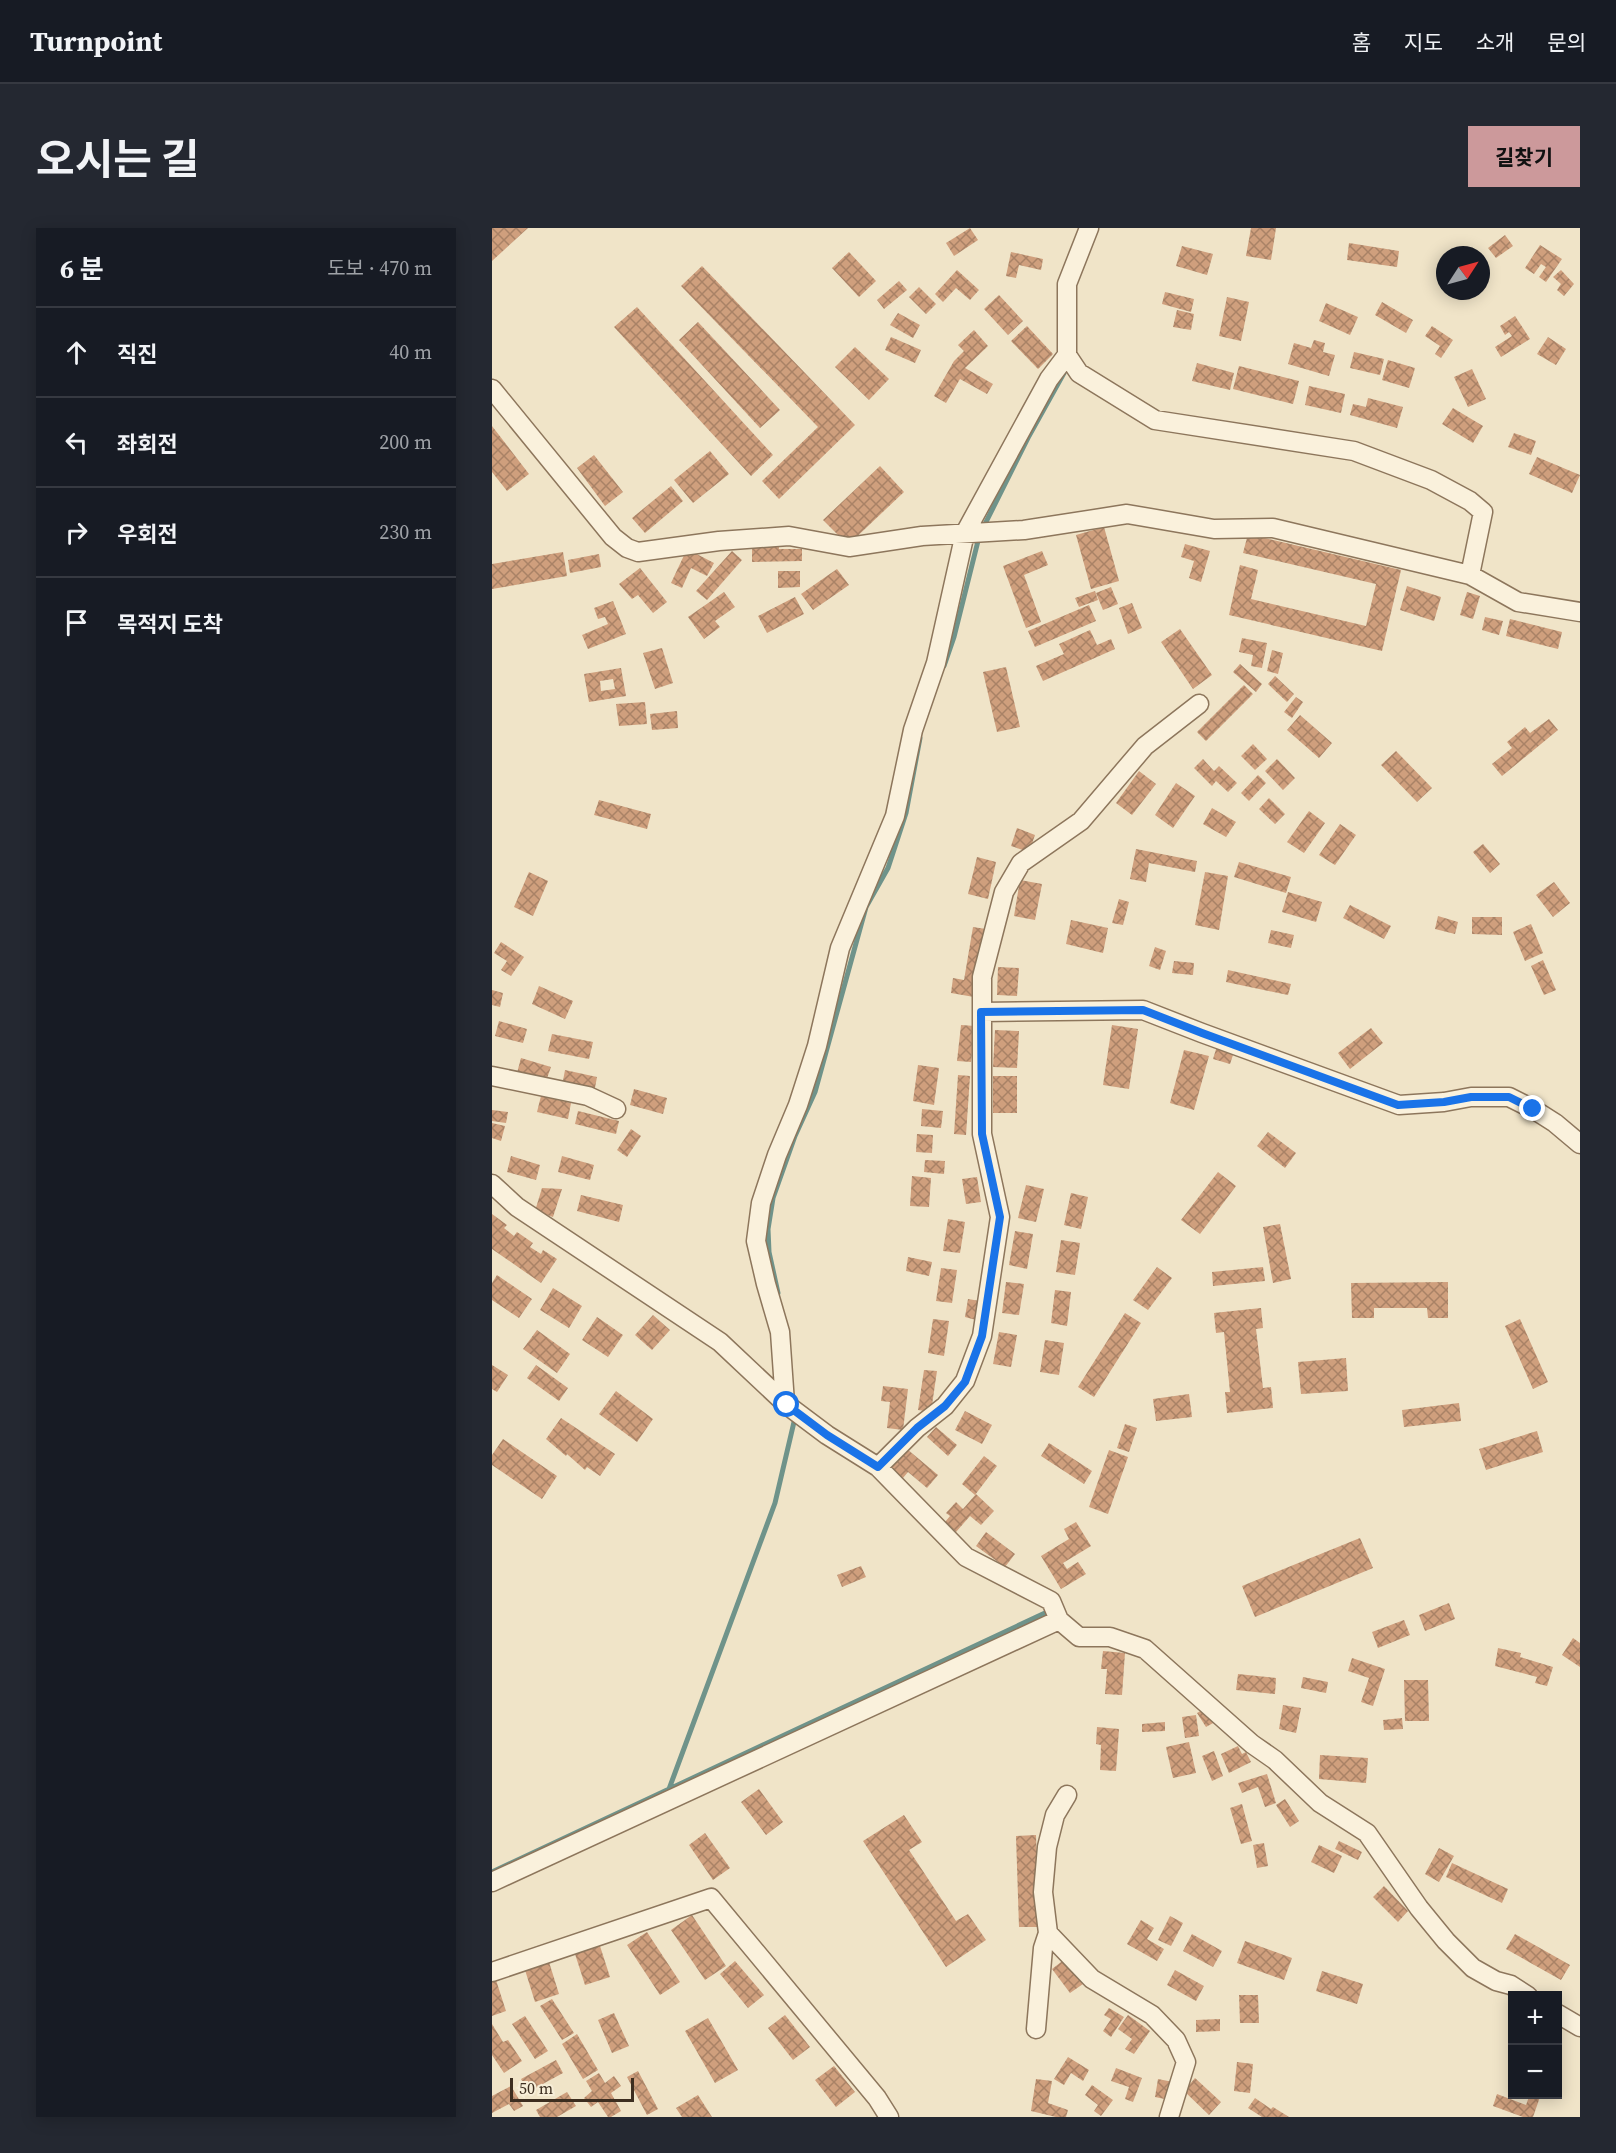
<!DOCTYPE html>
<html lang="ko">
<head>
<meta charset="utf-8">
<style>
  :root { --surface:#171b24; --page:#242831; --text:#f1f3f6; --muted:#9ea1a6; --line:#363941; --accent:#cc999b }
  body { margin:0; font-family:"Source Serif 4","Noto Sans KR",serif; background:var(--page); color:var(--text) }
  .controls { position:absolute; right:18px; bottom:18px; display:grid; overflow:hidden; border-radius:0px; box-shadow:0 3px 15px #0003 }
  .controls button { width:54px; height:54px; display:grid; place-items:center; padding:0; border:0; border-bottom:2px solid var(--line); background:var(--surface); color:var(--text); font:30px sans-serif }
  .compass { position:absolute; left:944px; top:18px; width:54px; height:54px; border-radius:50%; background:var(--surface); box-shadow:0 3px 15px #0003; rotate:54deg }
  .scale { position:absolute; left:18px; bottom:15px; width:124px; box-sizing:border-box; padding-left:6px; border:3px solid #3d2e20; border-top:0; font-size:16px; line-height:21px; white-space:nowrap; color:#3d2e20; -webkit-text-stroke:4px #f7eed8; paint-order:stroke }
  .stop { position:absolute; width:18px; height:18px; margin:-14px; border:4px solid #1a73e8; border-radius:50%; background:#fff }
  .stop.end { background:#1a73e8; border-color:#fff; box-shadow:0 2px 6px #0008 }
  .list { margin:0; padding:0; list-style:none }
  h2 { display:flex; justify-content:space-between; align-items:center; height:78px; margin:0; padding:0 24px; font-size:26px }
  h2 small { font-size:20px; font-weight:400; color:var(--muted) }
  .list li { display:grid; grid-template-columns:39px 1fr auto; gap:18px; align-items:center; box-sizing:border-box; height:90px; padding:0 24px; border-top:2px solid var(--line) }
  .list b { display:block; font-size:22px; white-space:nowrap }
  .list em { font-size:20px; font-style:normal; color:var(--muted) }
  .icon { flex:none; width:33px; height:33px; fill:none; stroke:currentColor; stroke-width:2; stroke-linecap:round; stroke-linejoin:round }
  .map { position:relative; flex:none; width:1088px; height:1889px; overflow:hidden; border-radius:0px }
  header { display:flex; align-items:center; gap:36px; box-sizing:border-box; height:84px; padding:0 30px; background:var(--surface); border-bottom:2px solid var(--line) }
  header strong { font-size:28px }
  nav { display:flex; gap:33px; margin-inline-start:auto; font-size:21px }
  .intro { display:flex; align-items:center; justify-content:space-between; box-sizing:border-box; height:144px; padding:0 36px }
  h1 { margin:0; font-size:42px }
  .button { padding:15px 27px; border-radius:0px; background:var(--accent); color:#111; font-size:21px; font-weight:700 }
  main { display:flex; gap:36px; padding:0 36px }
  aside { flex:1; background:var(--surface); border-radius:0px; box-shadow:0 3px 15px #0003 }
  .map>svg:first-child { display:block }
</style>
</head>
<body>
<header>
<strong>Turnpoint</strong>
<nav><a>홈</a><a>지도</a><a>소개</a><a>문의</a></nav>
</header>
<div class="intro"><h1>오시는 길</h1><a class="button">길찾기</a></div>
<main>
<aside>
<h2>6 분<small>도보 · 470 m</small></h2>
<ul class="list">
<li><svg class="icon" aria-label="ahead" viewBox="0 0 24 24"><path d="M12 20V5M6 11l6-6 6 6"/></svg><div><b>직진</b></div><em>40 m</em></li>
<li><svg class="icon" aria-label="left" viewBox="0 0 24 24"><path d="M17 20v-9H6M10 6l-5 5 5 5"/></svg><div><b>좌회전</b></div><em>200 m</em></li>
<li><svg class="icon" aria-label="right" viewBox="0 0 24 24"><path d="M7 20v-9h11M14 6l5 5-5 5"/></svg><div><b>우회전</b></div><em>230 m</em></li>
<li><svg class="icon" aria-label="arrive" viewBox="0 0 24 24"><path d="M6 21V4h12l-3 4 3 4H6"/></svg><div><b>목적지 도착</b></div></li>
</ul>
</aside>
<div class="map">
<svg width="1088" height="1889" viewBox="0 0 1088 1889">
  <defs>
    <pattern id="building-cross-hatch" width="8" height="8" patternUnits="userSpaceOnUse" patternTransform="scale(1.5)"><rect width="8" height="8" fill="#cf9f7d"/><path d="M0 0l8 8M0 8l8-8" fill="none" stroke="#a98266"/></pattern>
  </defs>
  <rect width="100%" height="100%" fill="#f0e4c8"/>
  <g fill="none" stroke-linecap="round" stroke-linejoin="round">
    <path stroke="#6f938a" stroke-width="5" d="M491,300l46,-92 35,-63
      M452,438l10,-29 25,-100
      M286,1065l-9,-41 -1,-23 5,-31 22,-62 20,-44 51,-185 22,-39 18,-55 14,-75
      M177,1561l106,-286 19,-81v-7
      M0,1644l553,-259"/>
  </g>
  <path fill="url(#building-cross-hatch)" fill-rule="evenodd" d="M0,0h36l-36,33z
    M478,0l8,12 -24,16 -8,-13z
    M759,0h25l-5,32 -25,-4z
    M1013,7l8,11 -17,12 -8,-10z
    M857,15l50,8 -2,16 -50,-7z
    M1048,17l22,14 -16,23 -7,-5 7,-10 -5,-3 -7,10 -9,-6z
    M690,18l31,8 -6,21 -31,-9z
    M357,24l27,29 -17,16 -27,-29z
    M519,24l32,7 -2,11 -22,-5 -3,13 -10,-2z
    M210,38l153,159 -76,74 -17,-18 56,-54 -137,-141z
    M465,42l22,20 -9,10 -14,-12 -13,14 -8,-8z
    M1069,42l13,14 -10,12 -7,-6 4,-6 -8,-7z
    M407,53l8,9 -23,19 -7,-9z
    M427,59l17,17 -10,10 -17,-17z
    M673,64l29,7 -3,13 -29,-8z
    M507,67l24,26 -15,14 -24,-26z
    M735,69l22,5 -8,39 -22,-5z
    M890,74l31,18 -7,13 -31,-18z
    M834,75l32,14 -8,18 -31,-14z
    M145,79l136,148 -22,21 -137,-149z
    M685,82l17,4 -3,16 -18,-3z
    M406,85l22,12 -7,13 -23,-13z
    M1023,88l15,23 -29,18 -6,-10 17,-11 -3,-4 -4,3 -5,-9z
    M206,94l82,88 -20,18 -81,-88z
    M535,98l26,28 -15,15 -27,-28z
    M940,98l21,14 -12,18 -6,-4 5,-8 -15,-10z
    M482,102l14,16 -23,22 28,16 -6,10 -27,-15 -14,24 -12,-7 20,-35 10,-10 -6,-6z
    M399,109l30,13 -6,13 -30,-13z
    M1056,109l18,12 -10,16 -19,-11z
    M822,112l11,3 -2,9 12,3 -6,21 -41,-12 6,-21 17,5z
    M363,119l34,32 -20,21 -34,-33z
    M862,124l30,7 -4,16 -30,-7z
    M896,132l27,8 -6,20 -27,-8z
    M705,135l37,10 -4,17 -38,-9z
    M747,138l60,15 -6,23 -60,-15z
    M980,141l14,30 -18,8 -14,-30z
    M817,158l36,8 -4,19 -36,-8z
    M876,170l35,9 -6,21 -47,-13 3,-11 13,3z
    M961,180l30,18 -10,17 -31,-19z
    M0,198l37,48 -22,17 -15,-19z
    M1022,205l22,8 -5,14 -23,-8z
    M218,223l19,23 -36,29 -19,-23z
    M102,227l29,37 -18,14 -28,-38z
    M1045,229l43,18 -8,18 -43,-19z
    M388,238l24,26 -56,53 -25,-25z
    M179,258l12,15 -38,32 -13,-15z
    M612,299l15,54 -28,8 -15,-54z
    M756,306l153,36 -19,81 -153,-36 11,-50 18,5 -7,29 115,27 10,-42 -133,-31z
    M693,316l25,7 -9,31 -12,-4 5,-17 -13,-4z
    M260,318h27v3h23v12l-50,1z
    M195,321l27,14 -7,13 -16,-8 -9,20 -11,-5z
    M240,323l10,9 -35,40 -11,-9z
    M550,323l6,14 -24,10 17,47 -15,6 -23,-62z
    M71,324l4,24 -75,13v-25z
    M107,326l2,13 -31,6 -2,-13z
    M148,340l27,34 -14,11 -15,-18 -6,4 -13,-15z
    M345,341l12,16 -36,25 -12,-16z
    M286,343h22v16l-22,1z
    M915,358l34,11 -7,24 -34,-11z
    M619,359l7,17 -15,6 -7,-17z
    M603,363l3,9 -19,7 -4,-9z
    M232,364l11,15 -20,14 5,6 -16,12 -16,-22z
    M975,364l13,4 -7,23 -13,-4z
    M303,369l9,17 -37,19 -9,-17z
    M121,373l13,33 -38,15 -6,-14 26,-11 -3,-7 -7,2 -4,-11z
    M640,375l10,25 -14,6 -9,-26z
    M597,377l7,16 -61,26 -7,-16z
    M993,389l18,4 -4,14 -17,-5z
    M1018,391l52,13 -4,17 -52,-13z
    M688,401l32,46 -19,14 -32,-47z
    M598,402l7,15 14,-6 4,10 -72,32 -7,-15 28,-12 -5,-10z
    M750,410l25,5 -5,25 -11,-2 2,-11 -14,-3z
    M170,420l11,35 -18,6 -12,-36z
    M780,422l11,3 -5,21 -11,-3z
    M748,436l22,20 -6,8 -23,-20z
    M514,439l14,60 -23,5 -14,-60z
    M129,440l5,28 -37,6 -5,-28zM121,451l2,10 -14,2 -1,-10z
    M783,448l19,18 -7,8 -19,-18z
    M752,457l9,9 -47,47 -9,-9z
    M804,469l7,5 -11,16 -8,-6z
    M153,474l2,22 -28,2 -3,-22z
    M185,483l1,17 -26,2 -2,-16z
    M808,487l32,28 -13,15 -32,-28z
    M1057,491l9,11 -56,46 -10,-12 20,-16 -5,-6 18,-15 5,6z
    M761,516l14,15 -12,11 -14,-14z
    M904,523l36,37 -15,14 -36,-37z
    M711,531l11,12 5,-5 18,17 -9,9 -12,-11 -4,5 -18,-18z
    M785,531l18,19 -12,12 -18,-19z
    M647,543l17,13 -24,31 -16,-12z
    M766,547l8,8 -17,18 -8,-8z
    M684,555l19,13 -22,32 -18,-13z
    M777,570l16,16 -10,10 -16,-15z
    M107,572l52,14 -4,15 -53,-14z
    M720,580l24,14 -10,15 -23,-13z
    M817,583l16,12 -21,30 -17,-11z
    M848,596l16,11 -21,30 -16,-10z
    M525,600l18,7 -6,17 -18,-6z
    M991,616l17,20 -10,9 -17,-21z
    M644,621l61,12 -2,11 -46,-9 -3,19 -16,-3z
    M485,629l19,5 -8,37 -20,-5z
    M747,634l52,15 -5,16 -52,-16z
    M37,644l19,9 -15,35 -19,-9z
    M713,644l23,4 -9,54 -24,-5z
    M528,652l22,4 -7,36 -21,-4z
    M1062,654l16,21 -17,14 -17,-22z
    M796,664l34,10 -6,20 -34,-10z
    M627,671l10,3 -6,23 -11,-2z
    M858,677l41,21 -7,13 -41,-21z
    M946,688l20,6 -3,12 -20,-5z
    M980,689h30v18l-30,-1z
    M579,692l37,8 -5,25 -37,-9z
    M1039,696l12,29 -18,8 -12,-29z
    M481,699l13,2 -12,68 -23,-4 2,-15 11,2z
    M779,702l23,5 -3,13 -23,-5z
    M9,714l23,15 -13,19 -10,-6 6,-9 -13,-8z
    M663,719l11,4 -6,19 -11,-4z
    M1051,732l13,30 -12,5 -13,-29z
    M682,733l20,2 -1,12 -21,-2z
    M506,739l21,1 -2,28 -20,-1z
    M736,742l63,14 -3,11 -62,-13z
    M47,758l34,15 -8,18 -33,-15z
    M0,762l11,3 -3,14 -8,-2z
    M7,793l28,8 -4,14 -28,-7z
    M469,797l14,1 -4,36 -14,-1z
    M620,797l26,4 -9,60 -26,-4z
    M879,800l12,15 -33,26 -12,-16z
    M503,802l24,1 -2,37 -24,-1z
    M60,806l41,8 -4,17 -41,-8z
    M725,818l17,6 -4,12 -17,-5z
    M692,822l25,6 -15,54 -24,-7z
    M29,830l30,9 -5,14 -29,-8z
    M426,837l21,3 -5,37 -21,-4z
    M73,842l32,7 -3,16 -32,-7z
    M466,847l12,1 -4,59 -12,-1z
    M501,848h24v37h-24z
    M142,861l33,9 -4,16 -33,-9z
    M49,868l30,7 -3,16 -31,-7z
    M430,881l21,2 -2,17 -20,-2z
    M0,882l16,2 -2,11 -14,-2z
    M86,883l41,10 -3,13 -41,-10z
    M0,895l13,3 -4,15 -9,-3z
    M139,901l10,7 -14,21 -10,-7z
    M776,904l28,21 -11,15 -28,-22z
    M425,906l16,1 -1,18 -16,-1z
    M19,928l29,9 -4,15 -29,-8z
    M70,928l32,9 -4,15 -32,-8z
    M433,932l20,1 -1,13 -20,-2z
    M726,944l18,14 -36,48 -19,-14z
    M420,948l19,2 -2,29 -19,-1z
    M485,949l4,25 -15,2 -4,-25z
    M534,957l18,4 -8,33 -18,-4z
    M50,960l20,1 -9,28 -18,-6z
    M579,965l17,4 -7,32 -17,-4z
    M89,967l42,10 -4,17 -42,-11z
    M0,986l15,11 -3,3 10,8 3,-4 16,11 -3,4 11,7 2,-4 14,9 -16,24 -49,-34z
    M456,991l17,3 -5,31 -17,-2z
    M788,996l11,55 -18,4 -10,-56z
    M523,1003l18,3 -6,35 -18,-4z
    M569,1012l19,3 -5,32 -19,-3z
    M416,1029l24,5 -3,14 -23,-5z
    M665,1039l15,11 -24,32 -15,-10z
    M771,1039l2,14 -52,5 -1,-14z
    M449,1040l16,2 -5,33 -16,-2z
    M5,1047l35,24 -13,19 -27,-18v-17z
    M514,1054l18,2 -5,31 -17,-2z
    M956,1054v36h-20l-1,-10h-53v10h-22l-1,-35z
    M61,1060l29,18 -13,22 -29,-18z
    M563,1062l16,2 -4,34 -16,-3z
    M476,1071l12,2 -4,19 -11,-3z
    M769,1080l2,20 -7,1 7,59 8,-1 2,21 -46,5 -2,-21h5l-6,-60 -8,1 -2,-20z
    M633,1085l16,10 -47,74 -16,-10z
    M161,1087l17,15 -18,20 -17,-15z
    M105,1089l26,18 -15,22 -26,-17z
    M441,1091l16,2 -5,35 -16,-3z
    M1028,1091l28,63 -15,7 -28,-63z
    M45,1102l33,24 -13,19 -34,-24z
    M507,1104l18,3 -6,32 -18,-3z
    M553,1112l19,3 -5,32 -19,-3z
    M854,1130l2,33 -47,3 -3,-32z
    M0,1137l16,10 -11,17 -5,-3z
    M44,1137l32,23 -9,13 -32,-23z
    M432,1142l13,1 -6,41 -13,-2z
    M391,1158l25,3 -5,41 -16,-2 3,-26 -9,-1z
    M124,1163l37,28 -16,23 -38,-28z
    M697,1166l3,23 -36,4 -3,-22z
    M967,1175l2,18 -57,6 -2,-17z
    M473,1183l27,14 -10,19 -27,-14z
    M69,1190l54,36 -15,22 -13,-9 -2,3 -18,-16 -1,2 -20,-17z
    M633,1196l12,4 -8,24 -12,-4z
    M444,1199l21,18 -9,11 -21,-19z
    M1045,1203l6,21 -57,18 -7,-21z
    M11,1211l54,37 -15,23 -50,-34v-10z
    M557,1215l43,28 -8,13 -43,-28z
    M415,1221l31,26 -11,13 -19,-16 -5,6 -12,-10z
    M617,1222l19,7 -20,57 -19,-7z
    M492,1228l13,10 -22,29 -13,-11z
    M484,1266l18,17 -13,14 -11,-9 -14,16 -11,-10 5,-6 -4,-3 10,-11 7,7z
    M584,1294l15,24 -28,17 4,6 11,-7 8,12 -25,15 -20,-33 28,-17 -5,-10z
    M494,1304l29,22 -10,13 -29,-21z
    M868,1310l13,30 -118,49 -13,-31z
    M369,1338l5,11 -24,10 -5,-12z
    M957,1375l6,16 -30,12 -6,-16z
    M912,1392l6,15 -32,13 -6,-16z
    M1081,1410l7,5v24l-18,-12z
    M1006,1420l23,5 -1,4 33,10 -6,19 -12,-3 2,-6 -42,-11z
    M611,1423l22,2 -3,42 -17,-1 2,-25h-6z
    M860,1430l33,11 -12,37 -12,-4 8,-24 -21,-7z
    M746,1446l38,4 -1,16 -39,-4z
    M811,1449l25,5 -2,11 -25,-5z
    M912,1452h24l1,41h-24z
    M791,1477l18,3 -5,25 -17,-4z
    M714,1480l9,14 -9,5 -9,-14z
    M704,1487l3,21 -14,2 -3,-21z
    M910,1490l1,11 -19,1 -1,-10z
    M673,1494v9l-23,1v-8z
    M605,1499l22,2 -3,42 -16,-1 1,-25 -5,-1z
    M697,1514l7,31 -23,5 -7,-31z
    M746,1518l4,8 4,-2 5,10 -22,11 -8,-19z
    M722,1523l9,25 -11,5 -10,-25z
    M828,1527l48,3 -2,25 -47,-4z
    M775,1546l9,29 -11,4 -7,-20 -16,6 -4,-10z
    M267,1561l24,33 -17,13 -25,-33z
    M793,1571l14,22 -9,6 -14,-22z
    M750,1576l10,37 -11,3 -11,-36z
    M412,1587l18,27 -13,8 47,71 12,-7 18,26 -40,27 -83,-126z
    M213,1605l25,35 -17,12 -24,-35z
    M544,1607l3,92h-20l-3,-91z
    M847,1613l23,11 -4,8 -23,-11z
    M772,1615l4,23 -11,2 -4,-23z
    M827,1617l23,11 -8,17 -23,-11z
    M947,1620l15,8 -15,26 -14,-8z
    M960,1635l56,26 -6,14 -56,-26z
    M892,1658l24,25 -10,11 -25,-25z
    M200,1687l34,51 -21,14 -34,-50z
    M678,1688l13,7 -12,23 -13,-6z
    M649,1692l13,8 -7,11 17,10 -7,12 -30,-17z
    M155,1704l33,50 -20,13 -33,-50z
    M700,1706l30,17 -9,16 -30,-16z
    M1023,1706l55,31 -9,15 -55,-31z
    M753,1713l47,17 -8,22 -47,-17z
    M108,1718l10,31 -25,8 -10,-31z
    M573,1731l18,25 -13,9 -18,-24z
    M243,1733l29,34 -16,13 -28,-34z
    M57,1734l10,32 -24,8 -10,-32z
    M683,1742l29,16 -8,15 -29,-16z
    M830,1743l41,13 -6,20 -41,-13z
    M4,1752l10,31 -14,5v-35z
    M747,1767h19l1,28h-19z
    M60,1771l22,34 -12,7 -22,-34z
    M617,1780l15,9 -13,20 -8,-6 8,-12 -7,-4z
    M122,1785l15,33 -17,7 -14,-33z
    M293,1787l25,32 -17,13 -25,-32z
    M636,1787l22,16 -16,23 -9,-5 7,-10 -14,-10z
    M33,1788l23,35 -13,8 -23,-35z
    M216,1790l30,52 -23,13 -30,-52z
    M728,1791v12l-24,1v-12z
    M0,1796l11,18 5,-2 14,21 -18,12 -12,-18z
    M85,1806l21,36 -15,9 -21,-35z
    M576,1829l21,13 -6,11 -12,-8 -7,12 -10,-6z
    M64,1832l7,13 -35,19 -7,-13z
    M745,1834l16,2 -3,29 -16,-2z
    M342,1838l21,26 -19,15 -21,-27z
    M624,1840l26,10 -9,24 -8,-3 4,-12 -18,-6z
    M146,1843l20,38 -11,6 -20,-38z
    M107,1845l6,10 9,-7 7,10 -10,7 10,18 -10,6h-3l-10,-15 -7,5 -7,-9 8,-7 -6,-10z
    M703,1850l26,24 -12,13 -25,-24z
    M544,1851l16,2 -4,22 20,7 -2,7h-10l-25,-6z
    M666,1851l20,4 -4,18 -19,-4z
    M600,1857l21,15 -12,16 -7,-5 4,-6 -13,-10z
    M19,1858l12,20 -9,5 -5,-7 -17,9v-17z
    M75,1864l9,14 -19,11h-17l-4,-7z
    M1005,1866l29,11 4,-11 10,3 -7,20h-10l-30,-11z
    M206,1867l14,22h-30l-6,-9z
    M763,1870l16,11 2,-2 16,10h-27l-14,-9z"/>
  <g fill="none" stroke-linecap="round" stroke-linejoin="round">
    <g stroke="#8d765c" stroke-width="21">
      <path id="street" d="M597,0l-22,56v71l12,18 76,47 199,31 77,29 39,21 13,11 -13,63
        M0,161l121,148 14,11 11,4 81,-11 70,-5 60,11 73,-11 102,-6 103,-16 87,15 59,-1 197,47 48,27 62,10
        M490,784l161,-2 59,23 197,72 45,-3 27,-5h38l24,12 22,14 25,21
        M0,848l96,20 28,13
        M0,956l25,23 203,135 67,63 40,30 51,32 88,90 85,44 8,19 20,17h31l35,12 107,95 23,16 45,43 47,30 52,75 27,33 27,27 23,13 15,4 17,11
        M293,1175l-5,-71 -14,-48 -10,-43 5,-38 16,-48 21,-50 19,-59 23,-98 55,-132 18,-86 23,-67 29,-130 84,-154 18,-24
        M386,1239l39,-39 28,-22 20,-25 17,-45 18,-119 -18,-83v-157l22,-85 17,-29 60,-42 64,-75 54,-42
        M0,1654l567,-262
        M556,1705l44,46 60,36 24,25 10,22 -17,55
        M0,1744l219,-74 166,200 12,19
        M1066,1786l22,13
        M544,1801l7,-81 5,-15 -5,-41 4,-45 8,-32 12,-20"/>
    </g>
    <use href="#street" stroke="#faf1dc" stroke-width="18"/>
  </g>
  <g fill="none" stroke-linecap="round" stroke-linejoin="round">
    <path stroke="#1a73e8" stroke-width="8" d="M295,1177l40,30 51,32 39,-39 28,-22 20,-24 17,-46 18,-119 -18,-83 -1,-122 162,-2 59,23 196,72 46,-3 27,-5h38l24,12"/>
  </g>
</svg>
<div class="controls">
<button>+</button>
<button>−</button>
</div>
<svg class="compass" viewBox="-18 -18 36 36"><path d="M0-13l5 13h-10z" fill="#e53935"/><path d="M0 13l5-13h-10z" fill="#9ea1a6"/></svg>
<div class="scale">50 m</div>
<div class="stop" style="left:295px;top:1177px"></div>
<div class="stop end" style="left:1041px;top:881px"></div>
</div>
</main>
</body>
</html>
